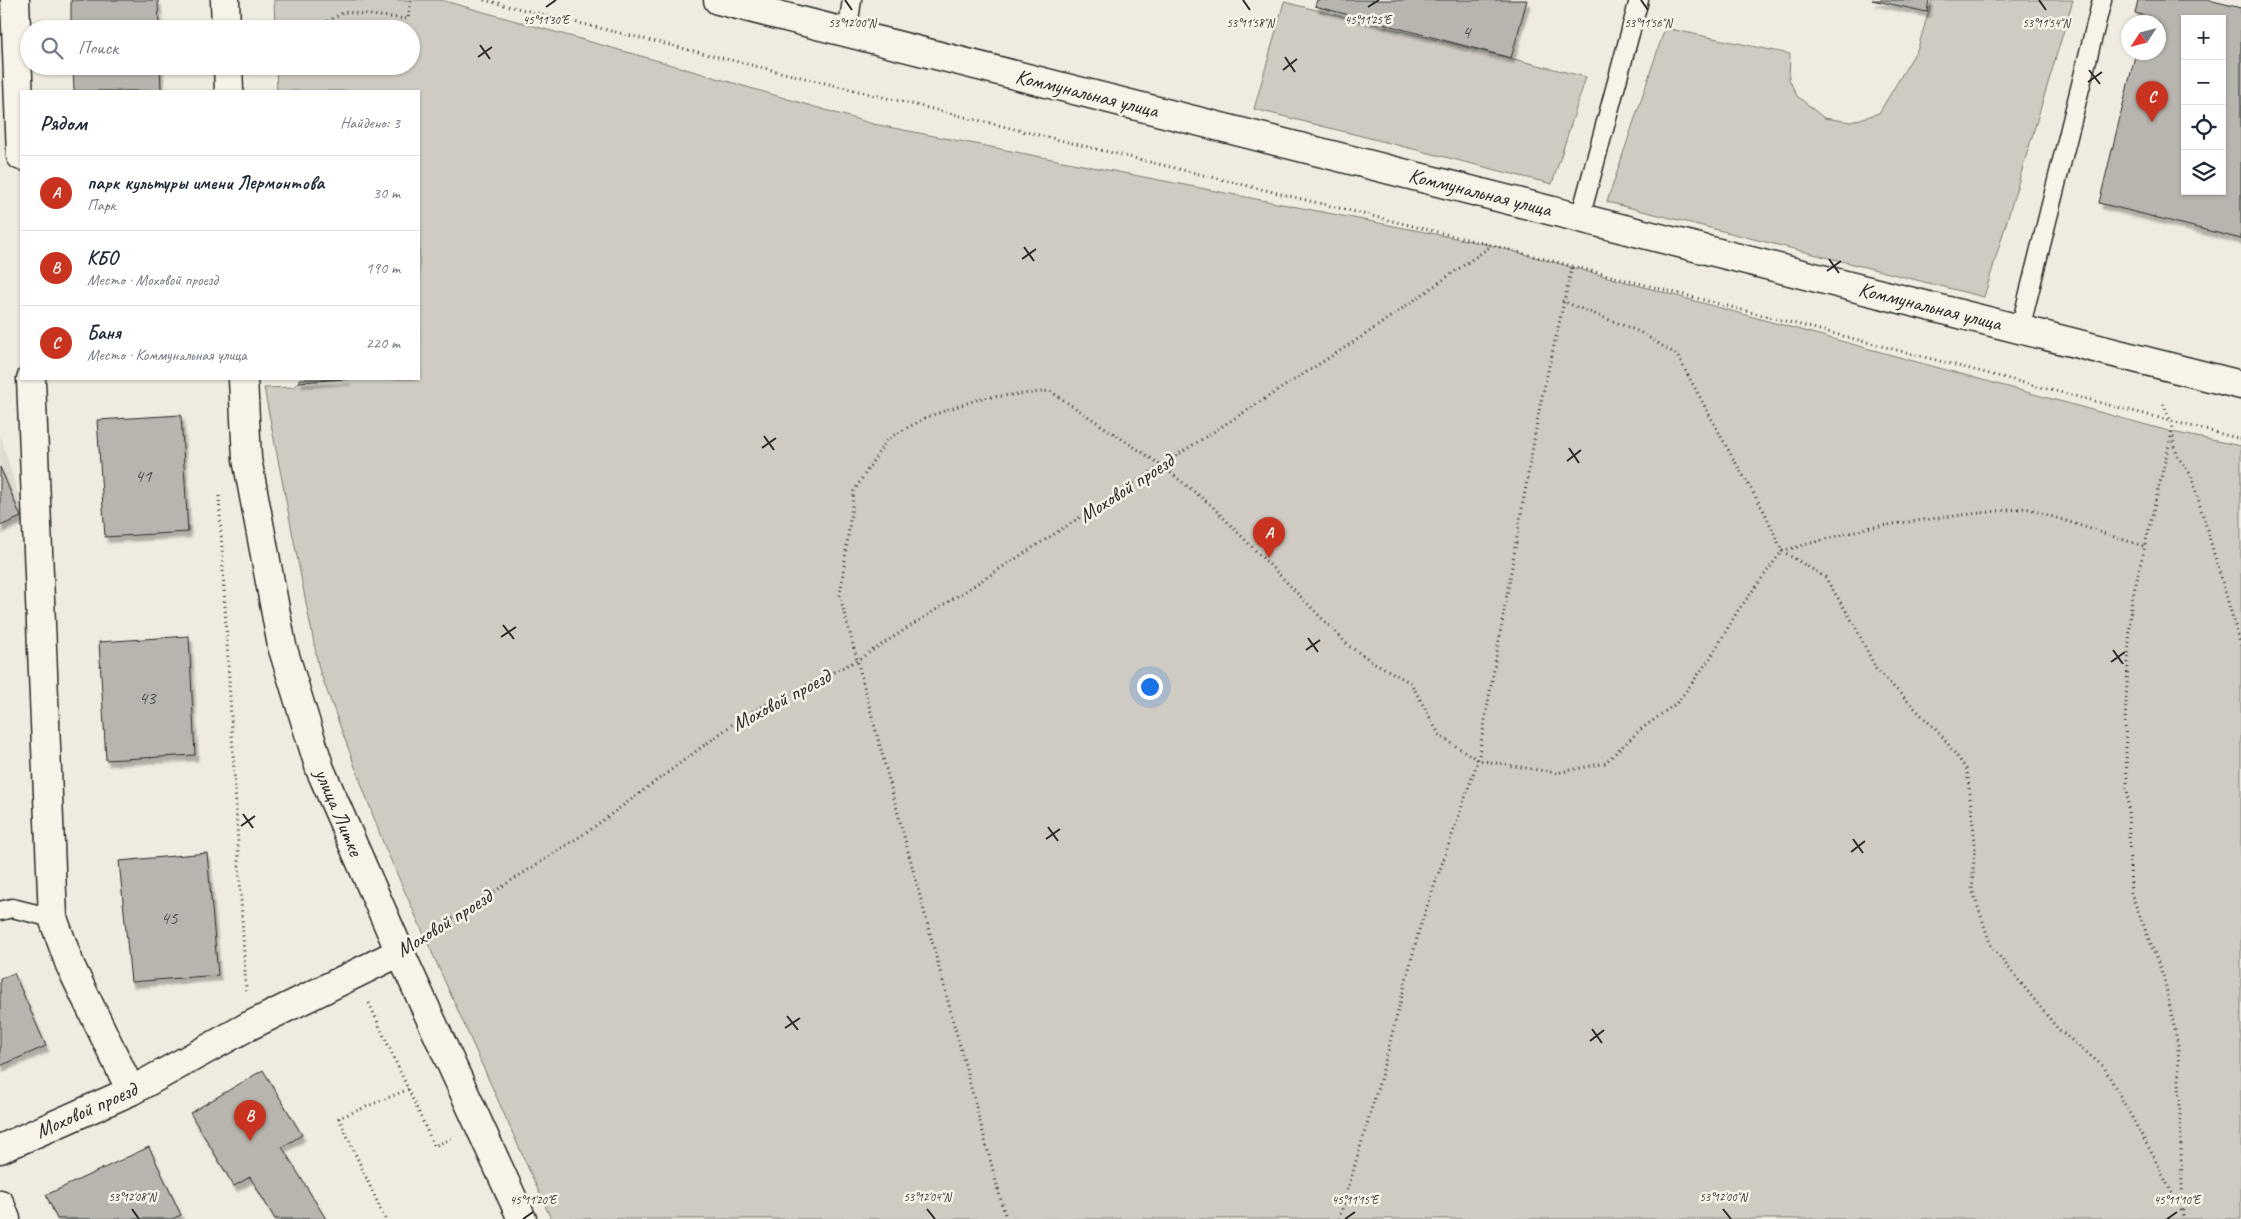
<!DOCTYPE html>
<html lang="ru">
<head>
<meta charset="utf-8">
<style>
  :root { --surface:#fff; --page:#f2f2f3; --text:#1f2937; --muted:#747a83; --line:#e0e1e3; --accent:#c8321e }
  body { margin:0; font-family:Caveat,sans-serif; background:var(--page); color:var(--text) }
  .controls { position:absolute; right:15px; top:15px; display:grid; overflow:hidden; border-radius:0px; box-shadow:0 1px 4px #0004 }
  .controls button { width:45px; height:45px; display:grid; place-items:center; padding:0; border:0; border-bottom:1px solid var(--line); background:var(--surface); color:var(--text); font:25px sans-serif }
  .compass { position:absolute; left:2121px; top:15px; width:45px; height:45px; border-radius:50%; background:var(--surface); box-shadow:0 1px 4px #0004; rotate:234deg }
  .you { position:absolute; left:1149px; top:686px; width:18px; height:18px; margin:-12px; border:4px solid #fff; border-radius:50%; background:#1a73e8; box-shadow:0 0 0 8px #1a73e833 }
  .badge { display:grid; place-items:center; width:32px; height:32px; border-radius:50%; background:var(--accent); color:#fff; font-size:16px; font-weight:700 }
  .pin { position:absolute; translate:-50% -41px; filter:drop-shadow(0 1px 2px #0008) }
  .pin::after { content:''; position:absolute; top:26px; width:18px; height:15px; background:inherit; clip-path:polygon(0 0,100% 0,50% 100%) }
  .list { margin:0; padding:0; list-style:none }
  h2 { display:flex; justify-content:space-between; align-items:center; height:65px; margin:0; padding:0 20px; font-size:21px }
  h2 small { font-size:16px; font-weight:400; color:var(--muted) }
  .list li { display:grid; grid-template-columns:32px 1fr auto; gap:15px; align-items:center; box-sizing:border-box; height:75px; padding:0 20px; border-top:1px solid var(--line) }
  .list b { display:block; font-size:19px; white-space:nowrap }
  .list p { margin:0; font-size:16px; white-space:nowrap; color:var(--muted) }
  .list em { font-size:16px; font-style:normal; color:var(--muted) }
  .icon { flex:none; width:28px; height:28px; fill:none; stroke:currentColor; stroke-width:2; stroke-linecap:round; stroke-linejoin:round }
  .map { position:relative; flex:none; width:2241px; height:1219px; overflow:hidden }
  .search { position:absolute; background:var(--surface); box-shadow:0 1px 4px #0004; left:20px; top:20px; width:400px; height:55px; display:flex; align-items:center; gap:12px; box-sizing:border-box; padding:0 18px; border-radius:28px; color:var(--muted); font-size:19px }
  .panel { position:absolute; background:var(--surface); box-shadow:0 1px 4px #0004; left:20px; top:90px; width:400px; height:290px; border-radius:0px }
  .map>svg:first-child { display:block }
</style>
</head>
<body>
<div class="map">
<svg width="2241" height="1219" viewBox="0 0 2241 1219">
  <defs>
    <filter id="shadow"><feDropShadow dx="3" dy="5.5" stdDeviation="1" flood-color="#0004"/></filter>
  </defs>
  <rect width="100%" height="100%" fill="#efebe0"/>
  <filter id="ink" filterUnits="userSpaceOnUse"><feTurbulence type="fractalNoise" baseFrequency=".02" numOctaves="2"/><feDisplacementMap in="SourceGraphic" scale="10" xChannelSelector="R" yChannelSelector="G"/><feConvolveMatrix kernelMatrix="1 2 1 2 8 2 1 2 1" color-interpolation-filters="sRGB"/></filter>
  <g filter="url(#ink)">
    <path fill="#dedbd1" d="M0,434l27,90 -27,12z"/>
    <path fill="#cfcbc2" stroke="#7d7b76" d="M274,0h167l214,60 218,64 618,121 681,187 69,14v773h-1690l-167,-374 -65,-176 -55,-281 29,-1 10,-8h116v-288h-142l-1,-25h135v-37h-136z
      M1932,0h141l-89,297 -377,-95 58,-174 125,26 -1,25 8,17 27,22 27,4 28,-9 39,-65z
      M1284,2l302,75 -34,107 -298,-75z"/>
    <path fill="#b8b5ae" stroke="#2b2b2b" fill-rule="evenodd" filter="url(#shadow)" d="M71,0h87l1,29h-88z
      M1317,0h210l-16,58 -196,-52z
      M1872,0h57l-2,12z
      M2138,0h71l32,8v231l-142,-36 37,-151h22v-30h-14l1,-6 -10,-3zM2185,19h37v172h-37z
      M73,66h87l1,25h-87z
      M299,379h49l-49,3z
      M181,415l7,117 -83,5 -8,-117z
      M0,467l21,50 -21,9z
      M189,636l6,119 -89,5 -7,-118z
      M207,853l11,122 -87,7 -12,-121z
      M14,973l32,73 -46,20v-87z
      M263,1070l39,65 -20,12 44,72h-51l-25,-42 -16,9 -44,-73z
      M149,1147l32,68 -9,4h-115l-11,-24z"/>
    <g fill="none" stroke-linecap="round" stroke-linejoin="round">
      <g stroke="#2b2b2b" stroke-width="21">
        <path id="service" d="M847,33l5,-33
          M1580,218l59,-218
          M2020,329l82,-329
          M0,911l12,-3 41,10"/>
      </g>
      <g stroke="#2b2b2b" stroke-width="31">
        <path id="minor" d="M15,0l6,156
          M31,379l22,539 17,47 61,126
          M0,1149l131,-58 116,-64 153,-75
          M0,1204l6,15"/>
      </g>
      <g stroke="#2b2b2b" stroke-width="31">
        <path id="tertiary" d="M718,0l1523,385"/>
      </g>
      <g stroke="#2b2b2b" stroke-width="31">
        <path id="secondary" d="M225,0l1,29
          M228,66l1,25
          M243,379l4,80 35,187 38,123 80,183 122,267"/>
      </g>
      <path stroke="#2b2b2b" stroke-width="3" stroke-dasharray="1 4" stroke-linecap="butt" d="M484,0l1007,245 750,194
        M315,29l29,-17 64,7 3,-19
        M1562,301l78,31 37,23 53,98 35,60 17,38 43,26 29,47 22,45 66,67 25,34 8,72 -3,47 19,57 67,83 46,38 46,83 35,69
        M2163,404l10,21 -1,7 5,24 14,19 50,171
        M2172,432l-41,172 -6,119 6,170 33,85 14,67 5,171
        M219,496l27,495
        M427,935l163,-105 155,-115 111,-54 510,-327 125,-88
        M369,1003l65,143 17,-7
        M385,1219l-46,-101 70,-29
        M1006,1219l-166,-623 14,-105 33,-52 40,-22 55,-19 68,-7 111,74 50,40 138,141 24,16 38,21 29,53 38,24 78,13 49,-10 35,-33 38,-28 33,-45 26,-45 45,-61 84,-23 78,-11 82,-9 120,39
        M1339,1219l43,-146 37,-143 59,-170 62,-354 32,-139"/>
      <use href="#service" stroke="#f7f3e8" stroke-width="18"/>
      <use href="#minor" stroke="#f7f3e8" stroke-width="28"/>
      <use href="#tertiary" stroke="#f7f3e8" stroke-width="28"/>
      <use href="#secondary" stroke="#f7f3e8" stroke-width="28"/>
    </g>
  </g>
  <path fill="none" stroke="#2b2b2b" stroke-width="2" d="M845,0l7,10M1243,0l7,10M1641,0l7,10M2039,0l7,10M546,7l10,-7M1368,7l11,-7M480,45l10,14M478,57l14,-10M1285,57l10,15M1283,70l14,-11M2089,70l11,14M2088,82l14,-10M1024,247l10,14M1022,259l14,-10M1829,259l10,14M1827,271l14,-10M764,436l10,14M762,448l14,-10M1569,448l10,15M1567,461l14,-11M503,625l11,14M501,637l15,-10M1308,638l10,14M1306,650l14,-10M2113,650l10,14M2111,662l14,-10M243,814l10,14M241,826l14,-10M1048,827l10,14M1046,839l14,-10M1853,839l10,14M1851,852l14,-11M787,1016l11,14M785,1028l15,-10M1592,1029l10,14M1590,1041l14,-11M132,1209l7,10M927,1209l8,10M1723,1209l8,10M523,1219l10,-7M1345,1219l10,-7M2167,1219l10,-7"/>
  <g text-anchor="middle" dominant-baseline="central" stroke-width="5" stroke-linejoin="round" paint-order="stroke">
    <g font-size="19" fill="#4e4e4c">
      <text x="1466" y="32">4</text>
      <text x="143" y="476">41</text>
      <text x="147" y="698">43</text>
      <text x="169" y="918">45</text>
    </g>
    <g font-size="21" fill="#2b2b2b" stroke="#f7f3e8">
      <text transform="translate(1087 93) rotate(14)">Коммунальная улица</text>
      <text transform="translate(1480 192) rotate(14)">Коммунальная улица</text>
      <text transform="translate(1930 306) rotate(14)">Коммунальная улица</text>
      <text transform="translate(1126 488) rotate(-33)">Моховой проезд</text>
      <text transform="translate(781 700) rotate(-28)">Моховой проезд</text>
      <text transform="translate(339 812) rotate(67)">улица Литке</text>
      <text transform="translate(444 923) rotate(-32)">Моховой проезд</text>
      <text transform="translate(86 1110) rotate(-24)">Моховой проезд</text>
    </g>
  </g>
  <g font-size="12" text-anchor="middle" fill="#2b2b2b" stroke="#f7f3e8" stroke-width="5" stroke-linejoin="round" paint-order="stroke">
    <text x="546" y="24">45°11'30"E</text>
    <text x="1368" y="24">45°11'25"E</text>
    <text x="852" y="27">53°12'00"N</text>
    <text x="1250" y="27">53°11'58"N</text>
    <text x="1648" y="27">53°11'56"N</text>
    <text x="2046" y="27">53°11'54"N</text>
    <text x="132" y="1201">53°12'08"N</text>
    <text x="927" y="1201">53°12'04"N</text>
    <text x="1723" y="1201">53°12'00"N</text>
    <text x="533" y="1204">45°11'20"E</text>
    <text x="1355" y="1204">45°11'15"E</text>
    <text x="2177" y="1204">45°11'10"E</text>
  </g>
</svg>
<div class="controls">
<button>+</button>
<button>−</button>
<button><svg class="icon" aria-label="locate" viewBox="0 0 24 24"><circle cx="12" cy="12" r="6"/><path d="M12 2v4M12 18v4M2 12h4M18 12h4"/></svg></button>
<button><svg class="icon" aria-label="layers" viewBox="0 0 24 24"><path d="M12 4l9 5-9 5-9-5zM3 14l9 5 9-5"/></svg></button>
</div>
<svg class="compass" viewBox="-18 -18 36 36"><path d="M0-13l5 13h-10z" fill="#e53935"/><path d="M0 13l5-13h-10z" fill="#747a83"/></svg>
<div class="you"></div>
<div class="pin badge" style="left:1269px;top:558px">A</div>
<div class="pin badge" style="left:250px;top:1141px">B</div>
<div class="pin badge" style="left:2152px;top:122px">C</div>
<div class="search"><svg class="icon" aria-label="search" viewBox="0 0 24 24"><circle cx="10" cy="10" r="6"/><path d="M15 15l6 6"/></svg>Поиск</div>
<section class="panel">
<h2>Рядом<small>Найдено: 3</small></h2>
<ul class="list">
<li><span class="badge">A</span><div><b>парк культуры имени Лермонтова</b><p>Парк</p></div><em>30 m</em></li>
<li><span class="badge">B</span><div><b>КБО</b><p>Место · Моховой проезд</p></div><em>190 m</em></li>
<li><span class="badge">C</span><div><b>Баня</b><p>Место · Коммунальная улица</p></div><em>220 m</em></li>
</ul>
</section>
</div>
</body>
</html>
